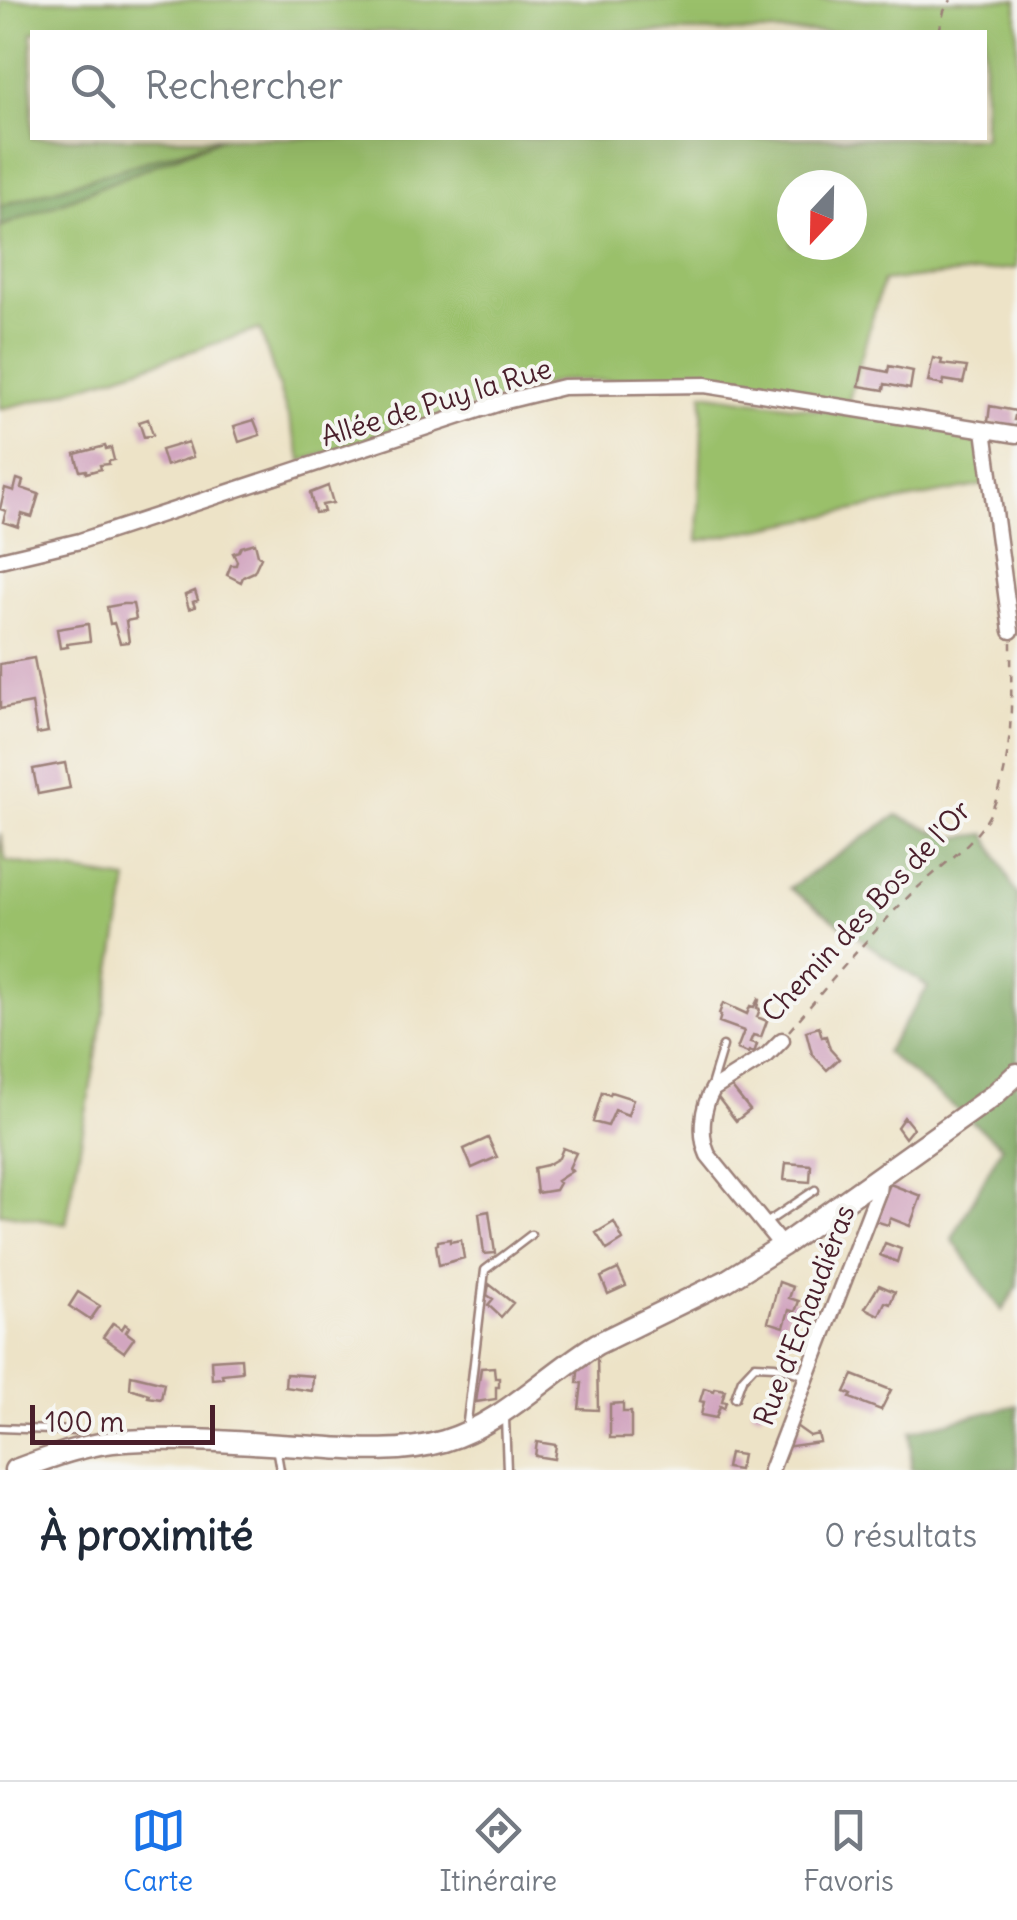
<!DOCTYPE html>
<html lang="fr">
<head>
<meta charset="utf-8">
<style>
  :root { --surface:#fff; --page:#f2f2f3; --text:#1f2937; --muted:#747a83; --line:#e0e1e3; --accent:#1a73e8 }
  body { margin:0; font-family:Delius,sans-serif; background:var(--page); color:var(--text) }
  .compass { position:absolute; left:777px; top:170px; width:90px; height:90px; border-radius:50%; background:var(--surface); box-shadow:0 10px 40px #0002; rotate:202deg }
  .scale { position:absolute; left:30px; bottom:25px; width:185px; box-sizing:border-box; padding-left:10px; border:5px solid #4a1f2b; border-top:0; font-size:28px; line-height:35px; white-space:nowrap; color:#4a1f2b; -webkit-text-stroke:8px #f6f6f2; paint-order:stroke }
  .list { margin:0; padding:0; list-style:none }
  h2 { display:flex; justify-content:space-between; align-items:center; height:130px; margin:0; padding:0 40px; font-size:42px }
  h2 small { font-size:32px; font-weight:400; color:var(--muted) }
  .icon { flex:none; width:55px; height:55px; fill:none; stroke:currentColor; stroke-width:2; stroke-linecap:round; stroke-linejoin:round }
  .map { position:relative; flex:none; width:1017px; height:1470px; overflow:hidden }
  .search { position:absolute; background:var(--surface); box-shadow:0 10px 40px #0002; left:30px; right:30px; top:30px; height:110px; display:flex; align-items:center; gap:25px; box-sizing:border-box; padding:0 35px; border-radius:0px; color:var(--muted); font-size:38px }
  .sheet { height:310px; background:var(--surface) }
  nav { display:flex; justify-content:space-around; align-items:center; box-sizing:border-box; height:140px; border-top:2px solid var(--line); background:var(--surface); font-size:28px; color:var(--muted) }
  nav a { display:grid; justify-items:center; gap:5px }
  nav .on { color:var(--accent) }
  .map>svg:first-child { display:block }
</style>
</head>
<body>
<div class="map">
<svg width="1017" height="1470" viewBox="0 0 1017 1470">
  <rect width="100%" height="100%" fill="#f6f6f2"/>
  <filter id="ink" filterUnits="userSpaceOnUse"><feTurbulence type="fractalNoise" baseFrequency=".01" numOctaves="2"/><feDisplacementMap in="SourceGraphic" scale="20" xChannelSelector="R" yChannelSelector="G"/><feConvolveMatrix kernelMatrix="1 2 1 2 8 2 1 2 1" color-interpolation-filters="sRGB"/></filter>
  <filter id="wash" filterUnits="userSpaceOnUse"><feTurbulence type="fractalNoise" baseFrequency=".0048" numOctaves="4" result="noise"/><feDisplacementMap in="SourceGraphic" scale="40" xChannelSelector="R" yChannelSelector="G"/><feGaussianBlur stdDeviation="2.25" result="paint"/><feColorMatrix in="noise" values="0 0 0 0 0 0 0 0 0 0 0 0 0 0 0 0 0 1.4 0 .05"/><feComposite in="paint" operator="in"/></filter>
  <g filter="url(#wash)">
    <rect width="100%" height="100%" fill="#ede3c7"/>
    <path fill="#9ac06b" stroke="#72704b" stroke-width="2.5" fill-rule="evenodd" d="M0,0h1017v268l-134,13 -35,122 -143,-24 -147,2 -256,80 -42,-132 -217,70 -43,10v-182l205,-83 -205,62zM32,32h952v106h-952zM792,185h60v60h-60z
      M703,393l271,39 6,2 8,50 -290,57z
      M0,833l6,28 122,19 -62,344 -66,-11z"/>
    <path fill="#7ba65f" stroke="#626245" stroke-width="2.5" d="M222,138l-222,89v-21z
      M897,815l53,23 36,-4 31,61v392l-15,24 -50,-72 50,-93 -117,-94 43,-65 -139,-99z
      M1017,1405v65h-106v-39z"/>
    <g id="blocks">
      <path fill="#d2a6c0" d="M933,358l9,2 -1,4 26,3 -4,16 -19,-3 -1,5 -15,-3z
        M889,366l24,5 -3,18 -25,-5 -1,6 -25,-4 4,-19 25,5z
        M990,406l26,5 -2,9h3v8l-29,-6z
        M148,419l5,16 -9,2 -5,-15z
        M254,420l6,15 -21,7 -5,-16z
        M188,442l5,15 -27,9 -5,-16z
        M105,446l1,3 5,-1 3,12 -5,1v3l-9,1 1,4 -15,4v-3l-6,1 -5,-17z
        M17,479l6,2 -2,7 18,6 -7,23 -10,-3 -4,13 -15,-5 3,-11 -6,-2 5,-21 9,3z
        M328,486l5,17 -11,2 2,7 -9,1 -5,-20z
        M255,543l3,12 3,2 -7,15 -11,5 -2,5 -14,-7 4,-10h5l1,-4 -4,-8 6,-2 2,-4z
        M195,591l3,9 -5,2 2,5 -6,2 -4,-14z
        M123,604h10l3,15 -10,2 3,21 -9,1 -6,-20 -4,1 -3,-17z
        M88,624l2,17 -23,3 1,3 -8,1 -3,-19z
        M34,658l14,74 -11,2 -5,-31 -32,6v-45z
        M65,763l5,25 -32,6 -5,-25z
        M758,999l1,1 -2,8 3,1 -3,8 10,4 -6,16 -8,-2 -3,7 7,2 -3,9 -5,-2 -1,2 -11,-4 7,-18 -25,-9 2,-7 -2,-1 4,-11 24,11 3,-8 4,1z
        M819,1027l3,10 4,-1 4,13 9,10 -12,11 -15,-16 -6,-23z
        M730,1085l20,25 -14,11 -20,-26z
        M602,1092l8,3 1,-3 22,7 -5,16 -13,-5 -7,16 -15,-4z
        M904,1117l9,11 -8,10 -8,-11z
        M488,1138l9,19 -25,11 -8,-19z
        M563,1148l13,5 -7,15 3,3 -15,10 2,2 -4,7 -18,3 -3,-25 13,-3 12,-7z
        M786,1163l25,2 -1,17 -26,-2z
        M890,1184l31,12 -11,30 -20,-8 -2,7 -13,-4z
        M489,1211l6,42 -11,1 -5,-41z
        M614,1222l9,18 -16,10 -11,-17z
        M450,1239v3l11,-2 3,18 -25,7 -3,-20 2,-1v-3z
        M885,1243l16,6 -4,13 -17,-7z
        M618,1269l8,17 -18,8 -7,-17z
        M779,1282l14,5 -4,11 10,3 -4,11 -6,-2 -5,17 -16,-5z
        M489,1284l24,19 -12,14 -13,-12 5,-6 -6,-4z
        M879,1285l16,7 -5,12 -5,-2 -6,13 -14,-7z
        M78,1292l22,14 -10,14 -21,-14z
        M113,1323l9,6 3,-5 4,3 -3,5 8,6 -10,14 -21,-15z
        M591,1355l6,2 1,53 -19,-1 3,-26h-5l2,-20z
        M241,1358l1,14 -20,2 1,4 -11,1 -1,-19z
        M494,1367l1,11h4v9h-3v12l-20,3 5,-34z
        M286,1374l27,2 -1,15 -27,-4z
        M131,1375l33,8 -3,16 -13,-2 1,-3 -19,-6z
        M853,1375l38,15 -10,20 -31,-12 2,-3 -7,-3z
        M704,1388l10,3 1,-3 10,2 -3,11 4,1 -2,6 -4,-2 -4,12 -15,-3 3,-13 -4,-1z
        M754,1402l10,3 -3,10 -10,-3z
        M623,1403v9h8v26h-21v-34z
        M796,1426l14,10 8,-2 2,8 -35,5z
        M537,1442l19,3 -2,14 -19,-3z
        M729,1453l13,2 -3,15 -13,-2z"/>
    </g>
  </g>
  <g filter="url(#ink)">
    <use href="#blocks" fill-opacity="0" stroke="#9c8179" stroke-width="2.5"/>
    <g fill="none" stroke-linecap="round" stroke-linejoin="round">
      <g stroke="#9c8179" stroke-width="11">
        <path id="lane" d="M710,1089l13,-43
          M766,1223l49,-33
          M735,1398l7,-19 13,-14 20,1 31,10
          M505,1418l2,52
          M0,1428l76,3
          M466,1430l19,-160 46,-35
          M276,1447l4,23"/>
      </g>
      <g stroke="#9c8179" stroke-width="19">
        <path id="street" d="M984,430l27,201
          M0,560l80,-19 426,-140 57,-14 142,-2 312,50
          M782,1040l-15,15 -54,34c-11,18 -14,46 -5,66l74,91
          M771,1470l107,-278 1,-8 -3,-6"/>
      </g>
      <g stroke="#9c8179" stroke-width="25">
        <path id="secondary" d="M15,1470c36,-13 72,-27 110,-29 58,-4 117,2 175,5 48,3 97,9 144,-5 58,-17 102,-66 153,-97l129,-63 56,-35 212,-151 23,-21"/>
      </g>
      <path stroke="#9c8179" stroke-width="2.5" stroke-dasharray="8 8" stroke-linecap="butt" d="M939,32l5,-21 7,-11
        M789,1031c38,-45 76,-91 118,-133 26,-27 70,-54 85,-88 23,-53 19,-112 19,-168"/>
      <use href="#lane" stroke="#fff" stroke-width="6"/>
      <use href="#street" stroke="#fff" stroke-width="14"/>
      <use href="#secondary" stroke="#fff" stroke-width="20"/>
    </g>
  </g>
  <g text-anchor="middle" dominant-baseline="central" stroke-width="8" stroke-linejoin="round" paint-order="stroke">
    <g font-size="28" fill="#4a1f2b" stroke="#f6f6f2">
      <text transform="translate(436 402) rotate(-17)">Allée de Puy la Rue</text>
      <text transform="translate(866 911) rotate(-47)">Chemin des Bos de l'Or</text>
      <text transform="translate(804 1315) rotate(-69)">Rue d'Echaudiéras</text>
    </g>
  </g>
</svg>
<svg class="compass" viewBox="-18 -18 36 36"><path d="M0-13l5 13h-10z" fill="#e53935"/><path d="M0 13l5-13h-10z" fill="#747a83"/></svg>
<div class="scale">100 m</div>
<div class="search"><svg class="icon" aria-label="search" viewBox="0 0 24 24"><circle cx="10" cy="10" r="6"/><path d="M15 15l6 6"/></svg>Rechercher</div>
</div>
<section class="sheet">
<h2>À proximité<small>0 résultats</small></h2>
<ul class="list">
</ul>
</section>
<nav>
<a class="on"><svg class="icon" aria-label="map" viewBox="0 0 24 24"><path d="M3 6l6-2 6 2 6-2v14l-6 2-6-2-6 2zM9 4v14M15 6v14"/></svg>Carte</a>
<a><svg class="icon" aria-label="directions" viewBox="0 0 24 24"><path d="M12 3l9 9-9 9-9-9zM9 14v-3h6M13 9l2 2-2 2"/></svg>Itinéraire</a>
<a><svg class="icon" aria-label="saved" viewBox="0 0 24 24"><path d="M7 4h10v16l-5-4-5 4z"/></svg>Favoris</a>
</nav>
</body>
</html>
